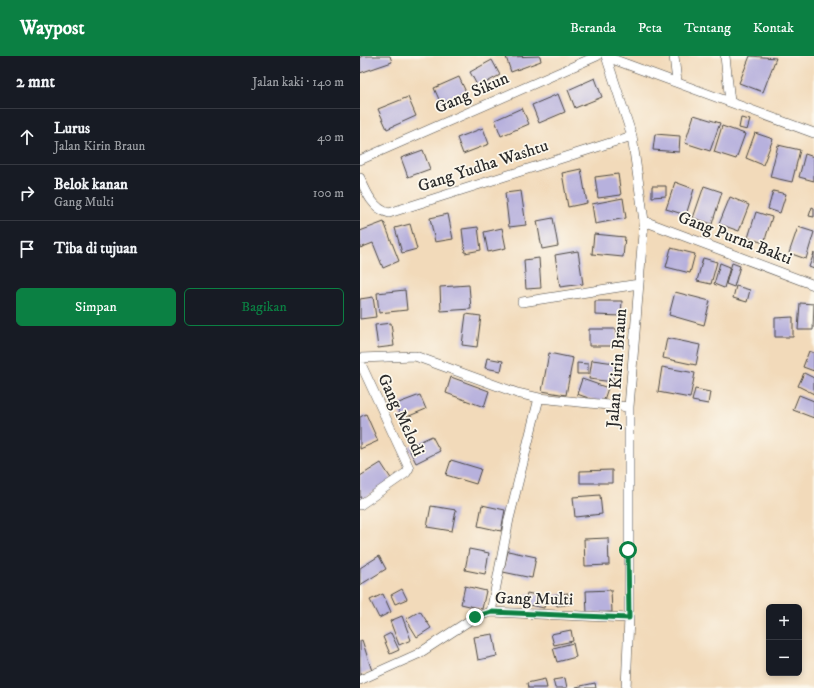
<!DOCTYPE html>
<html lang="id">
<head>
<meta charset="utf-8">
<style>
  :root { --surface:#171b24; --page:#20242c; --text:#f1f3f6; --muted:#9ea1a6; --line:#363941; --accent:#0b8043 }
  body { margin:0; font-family:"IM FELL DW Pica",serif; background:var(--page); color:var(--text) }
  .controls { position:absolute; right:12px; bottom:12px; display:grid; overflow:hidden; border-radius:6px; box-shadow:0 2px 6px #0003 }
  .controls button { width:36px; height:36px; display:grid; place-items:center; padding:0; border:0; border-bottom:1px solid var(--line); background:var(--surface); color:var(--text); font:20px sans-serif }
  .stop { position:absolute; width:12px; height:12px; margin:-9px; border:3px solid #0b8043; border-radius:50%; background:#fff }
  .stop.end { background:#0b8043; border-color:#fff; box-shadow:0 1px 4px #0008 }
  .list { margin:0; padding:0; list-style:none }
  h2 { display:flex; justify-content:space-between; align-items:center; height:52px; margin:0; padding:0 16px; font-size:17px }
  h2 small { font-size:13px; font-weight:400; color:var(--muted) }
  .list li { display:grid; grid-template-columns:26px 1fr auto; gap:12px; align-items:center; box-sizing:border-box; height:56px; padding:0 16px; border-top:1px solid var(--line) }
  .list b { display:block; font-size:15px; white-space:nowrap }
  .list p { margin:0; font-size:13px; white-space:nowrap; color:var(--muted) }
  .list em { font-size:13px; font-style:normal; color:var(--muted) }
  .actions { display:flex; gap:8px; padding:12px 16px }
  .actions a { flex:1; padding:9px 0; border:1px solid var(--accent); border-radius:6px; text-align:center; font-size:14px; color:var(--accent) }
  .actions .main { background:var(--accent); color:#fff }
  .icon { flex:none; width:22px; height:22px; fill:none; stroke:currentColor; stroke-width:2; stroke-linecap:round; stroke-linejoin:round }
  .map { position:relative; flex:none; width:454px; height:632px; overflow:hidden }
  header { display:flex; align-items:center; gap:24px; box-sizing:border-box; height:56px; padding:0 20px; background:var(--accent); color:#fff }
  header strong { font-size:19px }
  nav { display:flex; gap:22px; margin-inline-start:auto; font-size:14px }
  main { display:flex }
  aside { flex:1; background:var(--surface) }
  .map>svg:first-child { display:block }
</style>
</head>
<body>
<header>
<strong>Waypost</strong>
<nav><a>Beranda</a><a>Peta</a><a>Tentang</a><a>Kontak</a></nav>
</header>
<main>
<aside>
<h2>2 mnt<small>Jalan kaki · 140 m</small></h2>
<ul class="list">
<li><svg class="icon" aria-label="ahead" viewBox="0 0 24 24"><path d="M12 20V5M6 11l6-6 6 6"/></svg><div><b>Lurus</b><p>Jalan Kirin Braun</p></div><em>40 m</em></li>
<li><svg class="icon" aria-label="right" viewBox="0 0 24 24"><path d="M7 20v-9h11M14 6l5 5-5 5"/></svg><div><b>Belok kanan</b><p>Gang Multi</p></div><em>100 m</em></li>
<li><svg class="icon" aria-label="arrive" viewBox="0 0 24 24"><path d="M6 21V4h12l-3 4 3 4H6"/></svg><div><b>Tiba di tujuan</b></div></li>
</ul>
<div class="actions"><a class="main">Simpan</a><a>Bagikan</a></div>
</aside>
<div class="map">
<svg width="454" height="632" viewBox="0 0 454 632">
  <rect width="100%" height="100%" fill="#fbf7ec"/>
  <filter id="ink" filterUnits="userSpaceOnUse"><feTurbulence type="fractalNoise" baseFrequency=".025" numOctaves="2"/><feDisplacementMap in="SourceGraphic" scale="8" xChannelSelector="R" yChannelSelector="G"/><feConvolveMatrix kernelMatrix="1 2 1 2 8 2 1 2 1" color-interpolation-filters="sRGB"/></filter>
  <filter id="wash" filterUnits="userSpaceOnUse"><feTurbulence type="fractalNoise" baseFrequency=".012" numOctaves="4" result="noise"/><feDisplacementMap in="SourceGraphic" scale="16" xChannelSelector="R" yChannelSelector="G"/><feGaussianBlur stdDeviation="0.9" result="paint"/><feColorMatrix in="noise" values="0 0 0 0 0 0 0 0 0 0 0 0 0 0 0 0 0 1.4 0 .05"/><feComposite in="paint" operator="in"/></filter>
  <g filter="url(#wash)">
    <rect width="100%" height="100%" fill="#f2daba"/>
    <g id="blocks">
      <path fill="#b7b1dd" d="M2,0h28l2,6 -32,11v-16z
        M180,0l1,5 -30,11 -5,-15z
        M390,0l26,2 -13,34 -24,-9z
        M132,4l8,15 -22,12 -8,-15z
        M99,21l7,15 -25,12 -7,-16z
        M235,22l7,19 -27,11 -7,-18z
        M198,38l7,18 -26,11 -7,-18z
        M48,41l8,19 -29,13 -9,-20z
        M162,52l7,16 -28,12 -6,-16z
        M334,59l26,8 -10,28 -25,-8z
        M381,62l9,2 -3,10 -8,-2z
        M362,70l23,8 -9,25 -22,-7z
        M123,72l6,16 -26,10 -6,-16z
        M395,77l18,6 -10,26 -17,-7z
        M295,78l25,2 -1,16 -26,-2z
        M418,89l22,5 -8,32 -22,-5z
        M63,94l7,19 -22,8 -7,-19z
        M445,98l9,3v24l-15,-4z
        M221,113l6,34 -19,4 -6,-34z
        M258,118l3,21 -23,3 -3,-21z
        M315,126l19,7 -8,26 -20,-6z
        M292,130h14v10l-14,1z
        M344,130l18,6 -10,32 -19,-6z
        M161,135l5,34 -17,2 -4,-34z
        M413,135l13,3 -6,19 -12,-4z
        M370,141l19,8 -10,26 -20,-7z
        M263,142l3,20 -31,6 -3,-20z
        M452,151l2,1v9l-5,-1z
        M396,156l16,5 -8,26 -16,-5z
        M88,158l5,25 -18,3 -5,-24z
        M193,162l5,28 -16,3 -5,-28z
        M24,166l15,39 -16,7 -10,-25 -13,5v-17z
        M50,168l7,25 -15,4 -7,-25z
        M118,171l3,23 -16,3 -3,-24z
        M438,171l16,5 -8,27 -17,-6z
        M142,172l4,20 -18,4 -4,-20z
        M234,178l31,3 -2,20 -31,-3z
        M311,192l24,6 -5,19 -24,-6z
        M218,195l5,33 -23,3 -5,-32z
        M454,197v16l-5,-2z
        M179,202l2,30 -15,1 -2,-29z
        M343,202l14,4 -6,22 -14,-3z
        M360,207l10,4 -6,21 -10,-4z
        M372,207l8,3 -6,21 -8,-3z
        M109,229l2,24 -30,2 -1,-24z
        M376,230l14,4 -3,12 -14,-4z
        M45,234l2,20 -28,3 -2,-20z
        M315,236l35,9 -6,24 -35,-10z
        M13,241l3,20 -16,2v-20z
        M235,245h27l-1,15 -26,-1z
        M440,247l14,1 -1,26h-15z
        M106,258l15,2 -4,31 -15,-2z
        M433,261v20h-18v-19z
        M31,267l3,23 -16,2 -3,-23z
        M229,273h28v17h-28z
        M307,282l33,7 -4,20 -33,-7z
        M449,295l5,2v18l-11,-4z
        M189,297l24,5 -7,37 -24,-4z
        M127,302l16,3 -2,10 -16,-3z
        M232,304l23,3 -2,19 -24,-3z
        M217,307l11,1v10h-11z
        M302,311l33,6 -5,25 -32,-6z
        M444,317l10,5v16l-16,-8z
        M91,321l38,14 -5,16 -38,-14z
        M222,323l26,9 -5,15 -26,-9z
        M335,333l15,3 -2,12 -16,-3z
        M60,339l6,14 -24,10 -6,-15z
        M439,339l15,6v17l-21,-8z
        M6,358l12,27 -18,8v-32z
        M72,380l8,15 -24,12 -8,-16z
        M91,404l30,9 -5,15 -30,-9z
        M21,407l11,17 -30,20 -2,-3v-21z
        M252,414v13h-32v-12z
        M240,439l2,19 -27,3 -2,-20z
        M122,449l23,5 -4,21 -23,-5z
        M71,450l25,4 -4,21 -25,-4z
        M248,482l1,27 -24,1 -1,-27z
        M109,493l20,4 -4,21 -20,-4z
        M148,495l28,6 -4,21 -29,-6z
        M19,500l7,13 -26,16v-17z
        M105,530l21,5 -4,18 -21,-5z
        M42,533l5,10 -12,5 -4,-9z
        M251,534l1,22 -25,1 -1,-22z
        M167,537l19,4 -2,11 -20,-4z
        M208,537l2,11 -13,2 -2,-11z
        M23,538l8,18 -12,6 -9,-18z
        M60,555l11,17 -14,9 -11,-18z
        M42,560l9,24 -12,5 -9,-24z
        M211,574l2,11 -19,4 -3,-11z
        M31,577l8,17 -9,4 -7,-17z
        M133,578l4,22 -19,4 -4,-23z
        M2,584l10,31 -12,4v-34z
        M213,587l3,14 -19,5 -4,-14z
        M205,622l2,10h-12l-2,-8z
        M185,623l2,9h-19l-1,-5z
        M235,627l1,5h-20v-1z"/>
    </g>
  </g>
  <g filter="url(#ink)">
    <use href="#blocks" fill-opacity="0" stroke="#494540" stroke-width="1"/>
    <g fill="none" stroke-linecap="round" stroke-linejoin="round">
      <g stroke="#494540" stroke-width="10">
        <path id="street" d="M246,0l26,80 12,85 -15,186v211l-3,70
          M314,0l3,26
          M365,0l5,46
          M247,1l207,76
          M0,104l237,-104
          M0,122c6,14 13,31 29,35l243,-77
          M284,165l170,64
          M162,246l117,-18
          M0,302l55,-2 102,37 22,5 90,9
          M0,306l49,106 -3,5 -46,32
          M131,556l18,-93 30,-121
          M0,624l58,-26 57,-37 16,-5 138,6"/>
      </g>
      <use href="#street" stroke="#fff" stroke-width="9"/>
    </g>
  </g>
  <g fill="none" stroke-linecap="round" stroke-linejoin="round" filter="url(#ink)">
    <path stroke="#0b8043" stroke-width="5" d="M115,561l16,-5 138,6 -1,-68"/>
  </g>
  <g text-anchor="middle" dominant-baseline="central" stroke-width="3.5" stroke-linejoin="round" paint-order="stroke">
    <g font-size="17" fill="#2b2b2b" stroke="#fbf7ec">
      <text transform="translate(112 37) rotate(-24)">Gang Sikun</text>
      <text transform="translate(123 110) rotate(-18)">Gang Yudha Washtu</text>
      <text transform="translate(375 182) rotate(21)">Gang Purna Bakti</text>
      <text transform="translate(257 312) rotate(-86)">Jalan Kirin Braun</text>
      <text transform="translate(41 359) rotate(65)">Gang Melodi</text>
      <text transform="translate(174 543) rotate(1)">Gang Multi</text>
    </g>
  </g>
</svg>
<div class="controls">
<button>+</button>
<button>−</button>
</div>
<div class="stop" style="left:268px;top:494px"></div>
<div class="stop end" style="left:115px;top:561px"></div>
</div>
</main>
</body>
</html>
